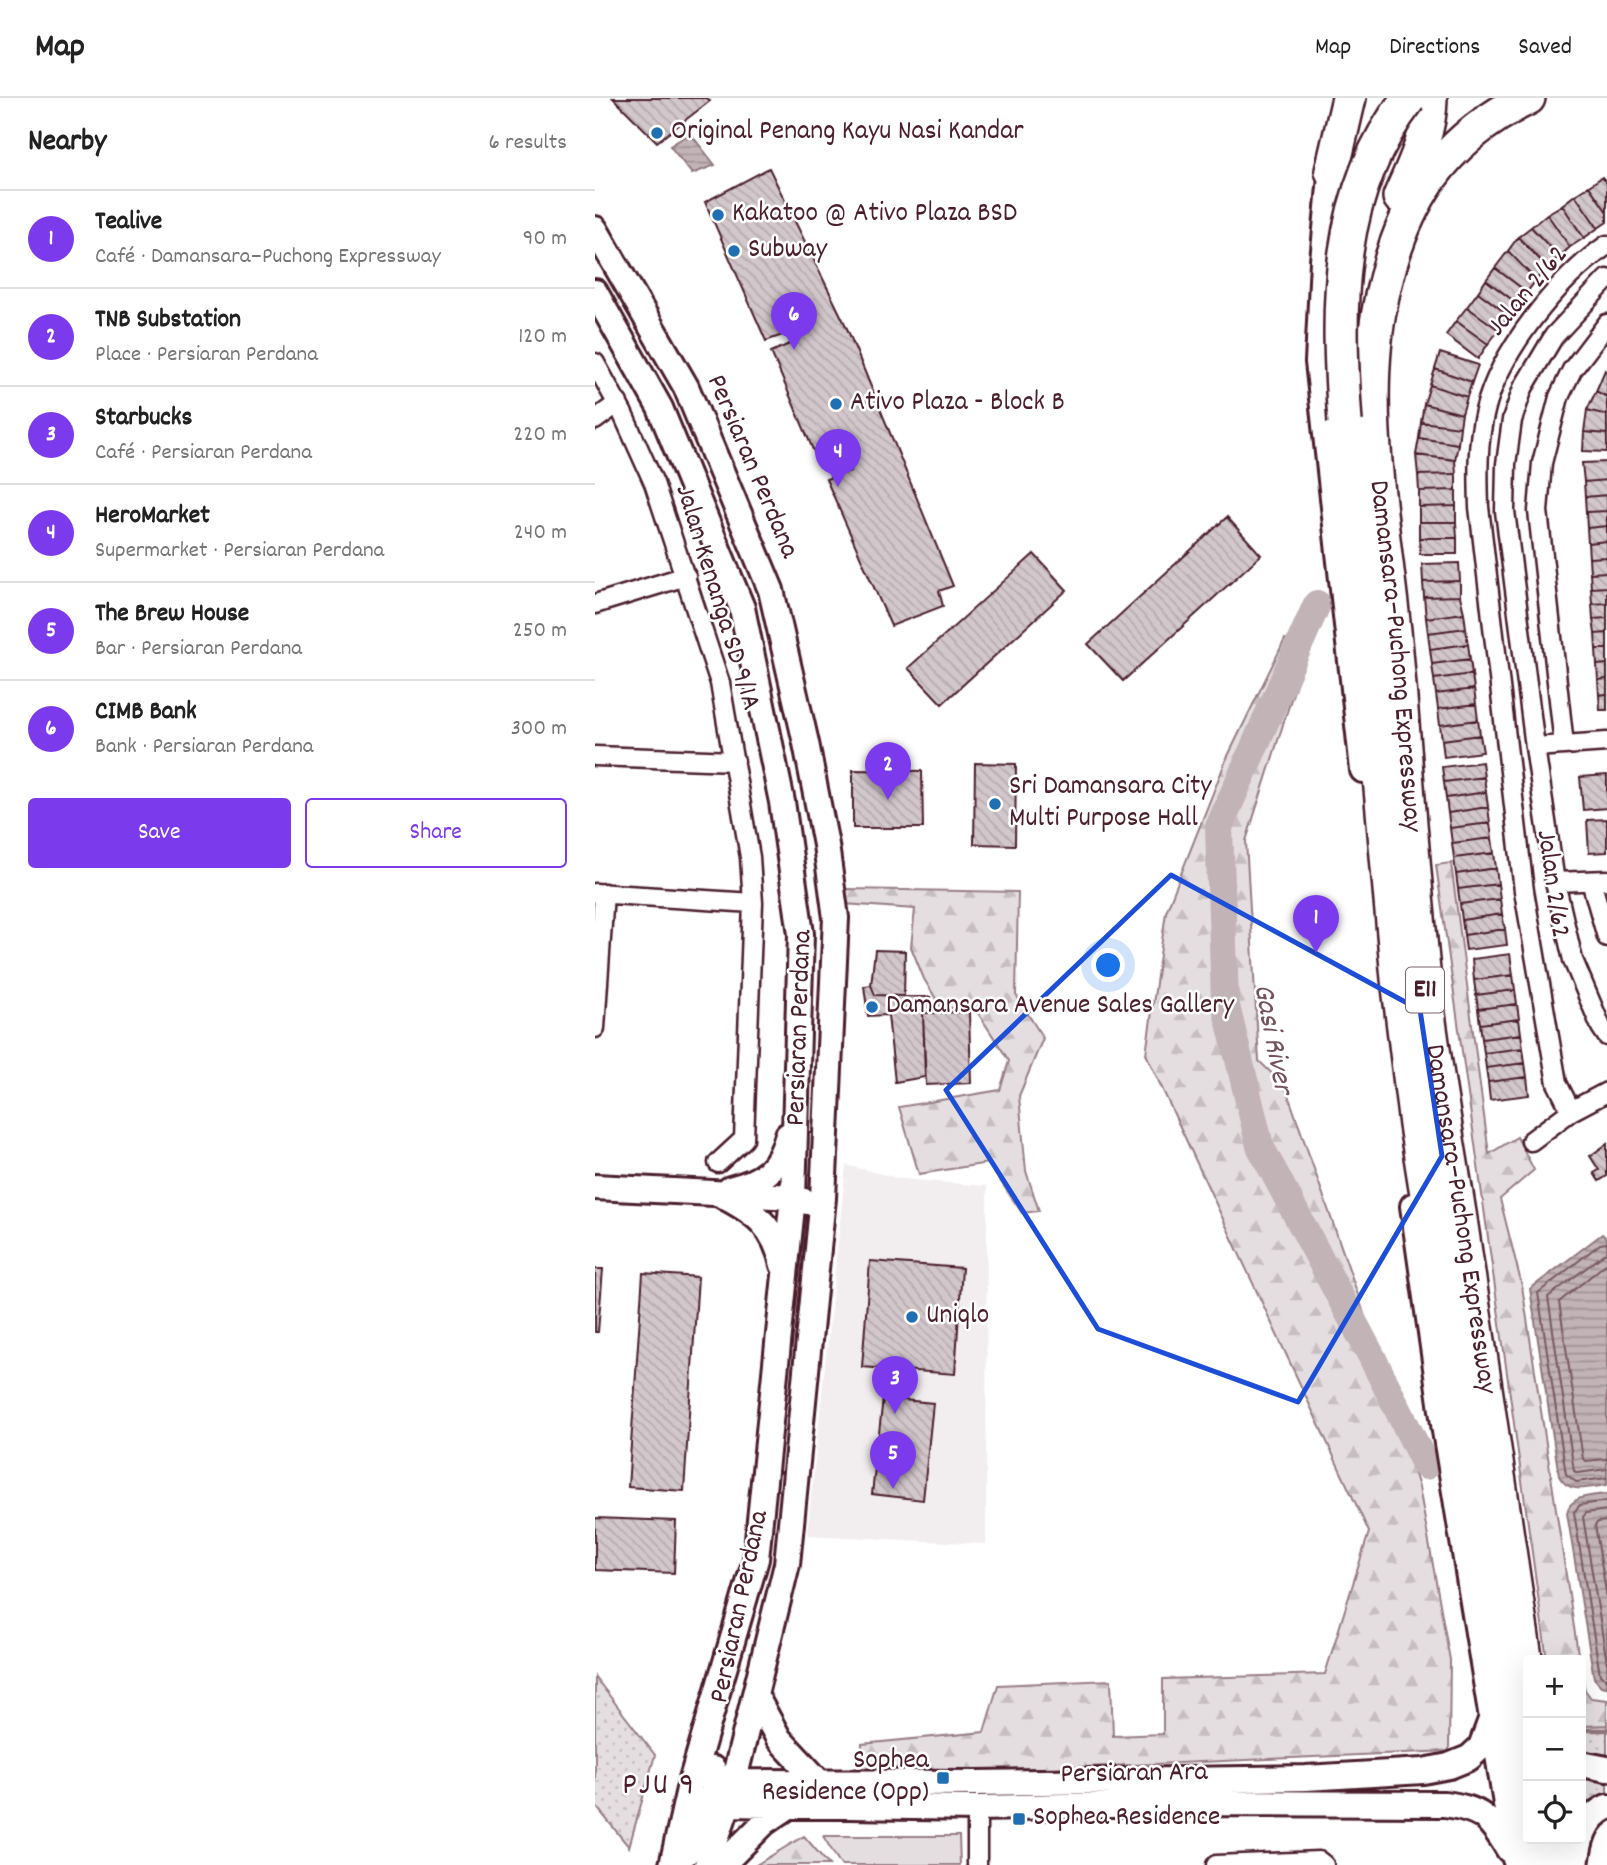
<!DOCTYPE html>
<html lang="en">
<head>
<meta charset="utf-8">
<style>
  :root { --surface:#fff; --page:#f2f2f2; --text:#222; --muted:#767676; --line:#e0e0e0; --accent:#7c3aed }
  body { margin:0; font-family:Dekko,sans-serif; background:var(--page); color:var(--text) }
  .controls { position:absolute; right:21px; bottom:21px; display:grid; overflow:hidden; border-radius:7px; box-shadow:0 7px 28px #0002 }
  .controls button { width:63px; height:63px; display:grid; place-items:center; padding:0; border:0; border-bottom:2px solid var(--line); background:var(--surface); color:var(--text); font:35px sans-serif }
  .you { position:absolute; left:514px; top:868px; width:24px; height:24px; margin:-18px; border:5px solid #fff; border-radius:50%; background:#1a73e8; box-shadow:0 0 0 10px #1a73e833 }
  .badge { display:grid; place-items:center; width:46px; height:46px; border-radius:50%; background:var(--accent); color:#fff; font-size:23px; font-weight:700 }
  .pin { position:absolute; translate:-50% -58px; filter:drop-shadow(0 2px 4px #0008) }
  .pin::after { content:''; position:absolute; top:37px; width:24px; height:21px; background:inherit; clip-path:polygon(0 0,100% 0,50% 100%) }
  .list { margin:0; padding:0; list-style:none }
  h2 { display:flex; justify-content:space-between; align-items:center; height:91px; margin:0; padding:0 28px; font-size:30px }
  h2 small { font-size:23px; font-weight:400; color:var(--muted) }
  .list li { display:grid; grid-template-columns:46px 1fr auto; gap:21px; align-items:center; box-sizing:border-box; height:98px; padding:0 28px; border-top:2px solid var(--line) }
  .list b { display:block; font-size:26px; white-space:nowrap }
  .list p { margin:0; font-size:23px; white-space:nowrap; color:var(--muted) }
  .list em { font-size:23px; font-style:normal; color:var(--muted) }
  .actions { display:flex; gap:14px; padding:21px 28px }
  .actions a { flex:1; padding:16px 0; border:2px solid var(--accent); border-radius:7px; text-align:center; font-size:24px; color:var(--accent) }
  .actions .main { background:var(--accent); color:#fff }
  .icon { flex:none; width:38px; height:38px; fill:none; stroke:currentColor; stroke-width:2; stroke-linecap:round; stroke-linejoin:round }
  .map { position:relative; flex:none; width:1012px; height:1767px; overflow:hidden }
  header { display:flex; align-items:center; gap:42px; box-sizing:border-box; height:98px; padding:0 35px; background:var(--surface); border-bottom:2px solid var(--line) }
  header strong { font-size:33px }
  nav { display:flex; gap:38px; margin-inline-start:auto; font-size:24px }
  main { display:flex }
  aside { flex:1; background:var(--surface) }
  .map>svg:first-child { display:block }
</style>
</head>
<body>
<header>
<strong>Map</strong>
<nav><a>Map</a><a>Directions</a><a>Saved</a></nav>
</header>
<main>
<aside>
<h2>Nearby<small>6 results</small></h2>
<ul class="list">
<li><span class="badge">1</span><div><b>Tealive</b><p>Café · Damansara–Puchong Expressway</p></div><em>90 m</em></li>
<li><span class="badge">2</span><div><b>TNB Substation</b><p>Place · Persiaran Perdana</p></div><em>120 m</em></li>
<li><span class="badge">3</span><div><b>Starbucks</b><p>Café · Persiaran Perdana</p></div><em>220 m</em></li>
<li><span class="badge">4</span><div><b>HeroMarket</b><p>Supermarket · Persiaran Perdana</p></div><em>240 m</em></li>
<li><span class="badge">5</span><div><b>The Brew House</b><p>Bar · Persiaran Perdana</p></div><em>250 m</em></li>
<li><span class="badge">6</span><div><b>CIMB Bank</b><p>Bank · Persiaran Perdana</p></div><em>300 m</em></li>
</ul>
<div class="actions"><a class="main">Save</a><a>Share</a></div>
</aside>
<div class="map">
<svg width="1012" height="1767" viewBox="0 0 1012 1767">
  <defs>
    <pattern id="grass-dots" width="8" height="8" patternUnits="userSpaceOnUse" patternTransform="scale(1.75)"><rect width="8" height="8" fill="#e5dee0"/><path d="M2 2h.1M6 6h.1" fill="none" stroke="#c6bec0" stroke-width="1.8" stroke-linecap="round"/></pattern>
    <pattern id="forest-firs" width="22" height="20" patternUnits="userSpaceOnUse" patternTransform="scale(1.75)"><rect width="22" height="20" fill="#e5dee0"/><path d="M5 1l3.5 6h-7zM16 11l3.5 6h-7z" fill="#c6bec0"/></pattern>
    <pattern id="water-rules" width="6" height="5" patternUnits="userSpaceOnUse" patternTransform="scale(1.75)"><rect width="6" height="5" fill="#c1b3b6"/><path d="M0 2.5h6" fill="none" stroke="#9f9194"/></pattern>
    <pattern id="building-back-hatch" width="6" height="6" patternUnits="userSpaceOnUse" patternTransform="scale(1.75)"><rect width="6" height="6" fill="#d2c7cb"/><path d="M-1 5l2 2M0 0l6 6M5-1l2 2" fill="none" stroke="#b6aaae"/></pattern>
  </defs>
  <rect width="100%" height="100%" fill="#fff"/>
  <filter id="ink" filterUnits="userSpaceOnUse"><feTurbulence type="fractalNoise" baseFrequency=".0143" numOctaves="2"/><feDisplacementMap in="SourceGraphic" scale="14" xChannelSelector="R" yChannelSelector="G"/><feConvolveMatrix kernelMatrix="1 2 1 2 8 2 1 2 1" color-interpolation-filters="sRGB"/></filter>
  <g filter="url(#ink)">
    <path fill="#f2eeef" d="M251,1067l55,14 86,7 -1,358 -179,-9z"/>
    <path fill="url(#grass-dots)" stroke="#987e86" stroke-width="2" d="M0,1579l60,78 -26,92 -34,-42z
      M1012,1627v36l-26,-6v-29z
      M986,1677l26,3v19l-26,19z"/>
    <path fill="url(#forest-firs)" stroke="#987e86" stroke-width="2" d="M690,541l22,10 -61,192 13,220 26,25 72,206 62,195 31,173 -1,91 -363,16 -223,6 -1,-29 122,-12 14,-47 113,-5 2,56 50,-2v-55l162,-5 44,-142 -223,-478 20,-142 60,-152z
      M856,765l38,291 28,-17 17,33 -34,29 22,87 57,374h-32l-111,-795z
      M252,791l171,3 -2,103 27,43 -24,58 7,75 13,40 -17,2 -34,-50 -69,11 -20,-67 101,-17 9,-29 -33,-51 -35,-3 -17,-28 -13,-32 4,-38 -71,-5z
      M986,1575l4,17 6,8 16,2v25l-26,1z
      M209,1738l25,29h-73z"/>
    <path fill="#e5dee0" stroke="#987e86" stroke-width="2" d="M228,1738h136l1,29h-119z"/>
    <path fill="url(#water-rules)" stroke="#91787e" stroke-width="2" d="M95,35l25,32 -23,9 -22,-28z
      M1007,1136l5,5v246c-18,2 -38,10 -48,-9l-29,-187z
      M1012,1396v193l-6,-1 -7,-8 -27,-165c3,-18 25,-17 40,-19z"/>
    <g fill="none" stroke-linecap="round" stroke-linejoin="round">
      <path stroke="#7a5a63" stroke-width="2" d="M1012,1145l-7,1 -62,49 28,181 10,8 31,-4
        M1012,1154l-59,45 26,174 4,2 29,-4
        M1012,1165l-48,39 24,157 3,2 21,-2
        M1012,1403l-27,4 -6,7 26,163 7,5
        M1012,1412l-21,3 -3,4 24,146
        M1012,1423l-9,1 -3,3 12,73"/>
      <path stroke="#91787e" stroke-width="4.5" d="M986,1632h26"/>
      <path stroke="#c1b3b6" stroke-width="28" d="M722,506l-98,223 6,175 35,144 111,209 55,111"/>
    </g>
    <path fill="url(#building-back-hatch)" stroke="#4a1f2b" stroke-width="2" d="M18,0h94l3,3 -53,41z
      M174,70l77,158 107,260 -14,5 4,15 -52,20 -65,-147 24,-8 -5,-14 -25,9 -49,-114 21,-9 -4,-10 -22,8 -61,-139z
      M1007,79l5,6v29l-18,-26z
      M994,88l18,26v10l-9,6 -23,-33z
      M980,97l23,33 -14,10 -22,-33z
      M967,107l22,33 -14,9 -23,-33z
      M952,116l23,33 -11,10 -28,-30z
      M936,129l28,30 -12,10 -29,-30z
      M923,139l29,30 -11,13 -28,-29z
      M913,153l28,29 -9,12 -32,-24z
      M900,170l32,24 -9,12 -32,-24z
      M891,182l32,24 -8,12 -32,-24z
      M883,194l32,24 -11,14 -32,-23z
      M872,209l32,23 -11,14 -32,-23z
      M861,223l32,23 -10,15 -32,-24z
      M845,255l38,12 -6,17 -37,-13z
      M840,271l37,13 -5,15 -37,-12z
      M1010,272l2,2v25l-11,-6z
      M835,287l37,12 -5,17 -38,-10z
      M1001,293l11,6v18l-20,-5z
      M829,306l38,10 -2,13 -39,-5z
      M992,312l20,5v19l-23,-2z
      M826,324l39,5 -2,17 -39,-6z
      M989,334l23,2v18l-24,-1z
      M824,340l39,6 -3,16 -39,-5z
      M821,357l39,5 1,14 -38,1z
      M1012,364v18l-23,2 -2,-19z
      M861,376v16l-37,1 -1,-16z
      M1012,382v15l-22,2 -1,-15z
      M861,392v16l-37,1v-16z
      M1012,397v16l-21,1 -1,-15z
      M861,408v16h-37v-15z
      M1012,413v15l-20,2 -1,-16z
      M632,419l34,38 -138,126 -35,-37z
      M824,424h37l1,16h-38z
      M1012,428v15l-19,2 -1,-15z
      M824,440h38v16h-37z
      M1012,443v16l-18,1 -1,-15z
      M439,456l33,36 -125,114 -34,-36z
      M1012,459v15l-17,1 -1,-15z
      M864,465l1,18 -37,1 -1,-18z
      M1012,474v15l-16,1 -1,-15z
      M865,483v15l-36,1 -1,-15z
      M1012,489v16l-15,1 -1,-16z
      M865,498l4,17 -38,5 -2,-21z
      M1012,505v15l-14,1 -1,-15z
      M869,515l2,15 -38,5 -2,-15z
      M1012,520v15l-12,1 -2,-15z
      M871,530l2,16 -38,5 -2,-16z
      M1012,535v16h-11l-1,-15z
      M873,546l2,15 -38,5 -2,-15z
      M1001,551h11v15l-10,1z
      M875,561l2,15 -38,5 -2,-15z
      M1012,566v15l-9,1 -1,-15z
      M877,576l2,15 -38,5 -2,-15z
      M1012,581v15l-8,1 -1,-15z
      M879,591l2,15 -38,5 -2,-15z
      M1012,596v16h-7l-1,-15z
      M881,606l2,16 -38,5 -2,-16z
      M883,622l2,15 -38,5 -2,-15z
      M885,637l3,17 -39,5 -2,-17z
      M887,664l2,15 -40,5 -2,-15z
      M380,665l41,1 -1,81 -41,-1z
      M258,672l69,1 1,57h-70z
      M1012,677v33l-24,2 -3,-33z
      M889,679l2,15 -40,6 -2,-16z
      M891,694l2,15 -40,6 -2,-15z
      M893,709l2,16 -40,5 -2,-15z
      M1012,721v33l-18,1 -2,-33z
      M895,725l2,15 -40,5 -2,-15z
      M897,740l2,15 -40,5 -2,-15z
      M899,755l2,15 -40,6 -2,-16z
      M901,770l2,16 -40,5 -2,-15z
      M903,786l2,15 -40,5 -2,-15z
      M905,801l2,15 -40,6 -2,-16z
      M907,816l3,15 -41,6 -2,-15z
      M910,831l2,16 -41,5 -2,-15z
      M280,852l30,1 -1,45 -29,-1 -4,-10z
      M915,856l3,21 -39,5 -2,-21z
      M918,877l2,15 -39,5 -2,-15z
      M276,887l4,10 55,2 1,16h-8l2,64 -30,5 -7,-67 -20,1 -4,-30z
      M920,892l2,14 -39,5 -2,-14z
      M922,906l2,15 -39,5 -2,-15z
      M374,914l2,71 -45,2 -3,-72z
      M924,921l2,15 -39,5 -2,-15z
      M926,936l2,14 -39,5 -2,-14z
      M928,950l2,15 -39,5 -2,-15z
      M930,965l2,14 -39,5 -2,-14z
      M932,979l2,18 -39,5 -2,-18z
      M1012,1046v32l-8,5 -5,-8 5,-3 -9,-14z
      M275,1163l92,7 -7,106 -93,-7z
      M0,1171h8l-5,63h-3z
      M48,1175l55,4 -14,214 -56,-4z
      M288,1300l50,5 -10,97 -51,-6z
      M0,1420l81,3 -2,52 -79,-3z"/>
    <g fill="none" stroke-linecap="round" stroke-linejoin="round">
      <g stroke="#4a1f2b" stroke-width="23">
        <path id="street" d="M1012,147c-49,34 -108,107 -122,166 -8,31 -7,64 -6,96l45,384 33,192 14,28 36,-19
          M1012,181l-53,57 -31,52 -11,32 -6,44 -1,47 30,236 20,135 18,78 28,67 6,9
          M0,265l27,49 32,71 66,200 30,174 3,46 -9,236 -26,24
          M0,322l23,-17
          M0,506l91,-28
          M969,647l-26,-234 4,-48 17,-66 13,-27 35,-46
          M940,649l72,-5
          M0,658l140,5
          M996,783l16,56
          M960,784l52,-2
          M0,795l158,10
          M0,930l9,-135
          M936,1043l40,-30
          M382,1710v57
          M621,1767l103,-4 5,4"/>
      </g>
      <g stroke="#4a1f2b" stroke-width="30">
        <path id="secondary" d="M738,57l-10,106 -5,101 45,408
          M0,131l91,158 85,203 35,153 20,102 10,73 -13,280 -36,366 -59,240 -21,61
          M0,194l65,116 82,200 40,194 19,132 -8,263 -37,362 -67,230 -17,76
          M0,1089l198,10 14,5
          M135,1091c34,-8 49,-20 58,-54
          M128,1098c34,18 51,30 60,69
          M818,1108l32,225 70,428
          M160,1597l24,44 41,44
          M986,1666l26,5
          M126,1689l13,-5 243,1 329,-5 117,-7 26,-5 20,-8 12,-11 10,-27
          M133,1706l249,4 227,-5 240,1c38,5 45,13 65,46
          M91,1755l28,-63 -1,-21
          M127,1767l43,-43 24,-16
          M981,1767c3,-23 8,-48 31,-58"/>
      </g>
      <g stroke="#4a1f2b" stroke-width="38">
        <g id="highway">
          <path id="s1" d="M933,0c-87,42 -126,106 -146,198 -25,114 4,241 14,355 10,113 17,226 29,339 9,76 23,153 35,229 22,153 45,306 68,459"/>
          <path d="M737,73l17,-73"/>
          <path d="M805,99c14,-32 30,-64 30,-99"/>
          <path d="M750,324l22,210 31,347 18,146 112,704"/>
          <path d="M935,1741l4,26"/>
          <path d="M961,1741l4,26"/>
        </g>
      </g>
      <use href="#street" stroke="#fff" stroke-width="18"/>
      <use href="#secondary" stroke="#fff" stroke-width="24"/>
      <use href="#highway" stroke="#fff" stroke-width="33"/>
      <g stroke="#4a1f2b" stroke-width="38" stroke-linecap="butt">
        <path id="highway-bridge" d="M750,324c-8,-115 -11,-228 64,-324"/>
      </g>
      <use href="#highway-bridge" stroke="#fff" stroke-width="33"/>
    </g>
  </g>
  <path fill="none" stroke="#1d4ed8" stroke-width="5" stroke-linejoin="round" d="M576,777l249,135 22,146 -144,246 -200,-73 -152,-239z"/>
  <g fill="#1f6fb2" stroke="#fff" stroke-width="2.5">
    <circle cx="62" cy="35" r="7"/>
    <circle cx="123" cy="117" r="7"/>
    <circle cx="139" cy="153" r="7"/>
    <circle cx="241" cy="306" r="7"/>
    <circle cx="400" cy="706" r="7"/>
    <circle cx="277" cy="909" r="7"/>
    <circle cx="317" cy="1219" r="7"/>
    <rect x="341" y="1673" width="14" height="14" rx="3.5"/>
    <rect x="417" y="1714" width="14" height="14" rx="3.5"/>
  </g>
  <g text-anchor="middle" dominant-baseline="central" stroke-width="5" stroke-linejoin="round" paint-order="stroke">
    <rect fill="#fff" stroke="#80626b" stroke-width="2" x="811" y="869.5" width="38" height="45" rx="5"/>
    <g font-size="26" font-weight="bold" fill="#4a1f2b">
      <text x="830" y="892">E11</text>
    </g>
    <g font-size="28" fill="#4a1f2b" stroke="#fff" text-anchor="start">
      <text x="76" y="35">Original Penang Kayu Nasi Kandar</text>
      <text x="137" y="117">Kakatoo @ Ativo Plaza BSD</text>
      <text x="153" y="153">Subway</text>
      <text x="255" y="306">Ativo Plaza - Block B</text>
      <text x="414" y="690">Sri Damansara City<tspan x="414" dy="32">Multi Purpose Hall</tspan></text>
      <text x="291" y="909">Damansara Avenue Sales Gallery</text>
      <text x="331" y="1219">Uniqlo</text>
      <text x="334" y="1664" text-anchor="end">Sophea<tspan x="334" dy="32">Residence (Opp)</tspan></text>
      <text x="438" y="1721">Sophea Residence</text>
    </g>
    <g font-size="28" fill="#4a1f2b" stroke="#fff">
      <text transform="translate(934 194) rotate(-50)">Jalan 2/62</text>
      <text transform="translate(156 369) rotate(67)">Persiaran Perdana</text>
      <text transform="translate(121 500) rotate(73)">Jalan Kenanga SD 9/1A</text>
      <text stroke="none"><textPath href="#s1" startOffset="618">Damansara–Puchong Expressway</textPath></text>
      <text transform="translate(956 786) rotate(82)">Jalan 2/62</text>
      <text transform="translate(206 930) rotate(-88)">Persiaran Perdana</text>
      <text stroke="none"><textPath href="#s1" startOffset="1185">Damansara–Puchong Expressway</textPath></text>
      <text transform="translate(146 1509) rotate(-78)">Persiaran Perdana</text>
      <text transform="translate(539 1677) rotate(-1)">Persiaran Ara</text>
    </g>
    <g font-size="30" font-style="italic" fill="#74535c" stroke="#fff">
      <text transform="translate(676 941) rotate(79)">Gasi River</text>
    </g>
    <g font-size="32" letter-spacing="2" fill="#4a1f2b" stroke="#fff">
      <text x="64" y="1689">PJU 9</text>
    </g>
  </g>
</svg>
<div class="controls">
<button>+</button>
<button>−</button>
<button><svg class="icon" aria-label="locate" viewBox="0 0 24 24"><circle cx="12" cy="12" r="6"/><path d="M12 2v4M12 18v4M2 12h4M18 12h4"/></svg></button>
</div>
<div class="you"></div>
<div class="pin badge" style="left:721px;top:855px">1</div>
<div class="pin badge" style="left:293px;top:702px">2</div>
<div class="pin badge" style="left:300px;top:1316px">3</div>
<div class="pin badge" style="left:243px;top:389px">4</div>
<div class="pin badge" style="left:298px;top:1391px">5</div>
<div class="pin badge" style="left:199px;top:252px">6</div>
</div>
</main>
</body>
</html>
